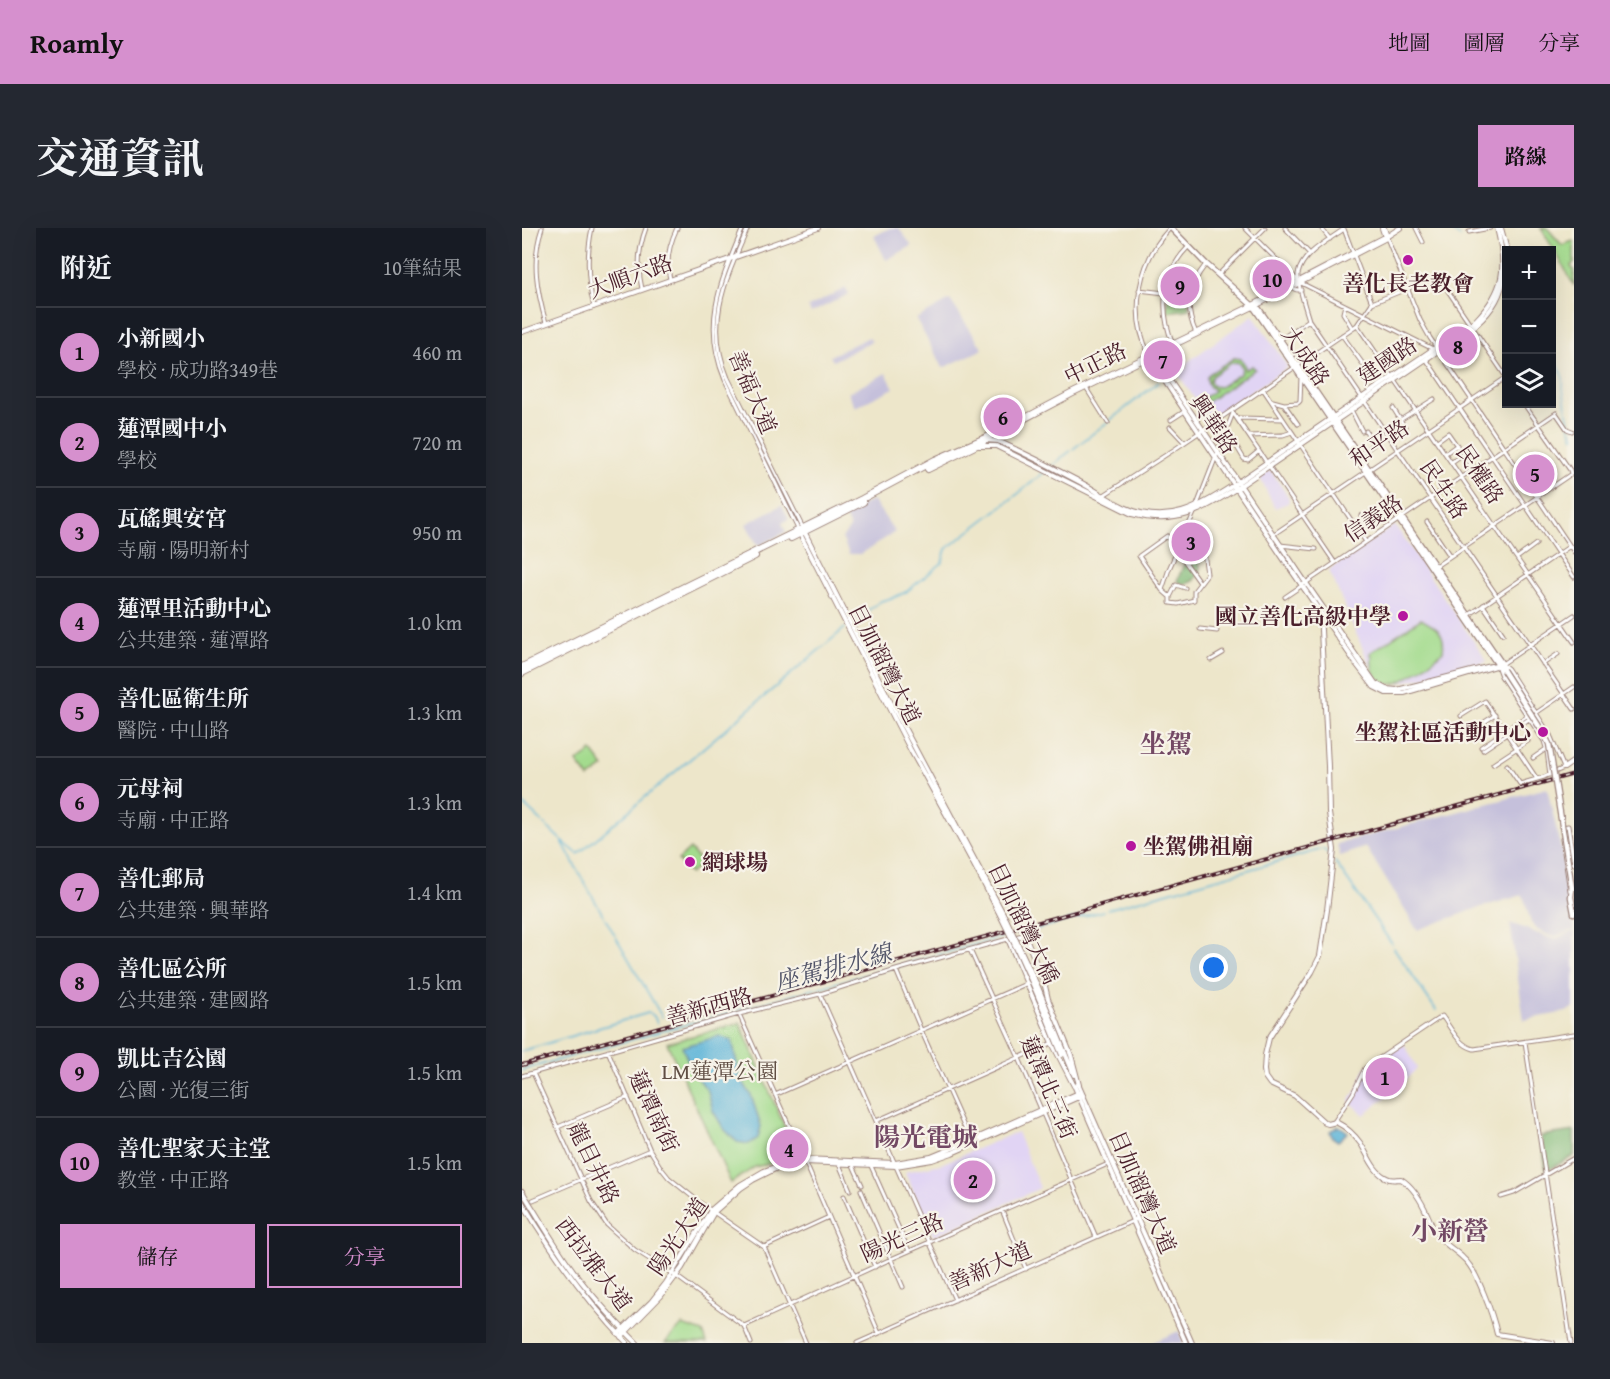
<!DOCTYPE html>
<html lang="zh-TW">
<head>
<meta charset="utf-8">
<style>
  :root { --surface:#171b24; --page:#242831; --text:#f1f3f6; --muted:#9ea1a6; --line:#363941; --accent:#d690ce }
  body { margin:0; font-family:"Gentium Book Plus","Noto Serif TC",serif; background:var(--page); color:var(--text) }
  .controls { position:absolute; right:18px; top:18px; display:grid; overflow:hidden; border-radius:0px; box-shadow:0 6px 24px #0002 }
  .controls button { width:54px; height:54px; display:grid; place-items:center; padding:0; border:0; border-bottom:2px solid var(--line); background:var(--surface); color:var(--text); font:30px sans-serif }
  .you { position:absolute; left:692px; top:740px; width:21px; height:21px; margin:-15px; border:4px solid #fff; border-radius:50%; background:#1a73e8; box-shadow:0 0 0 9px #1a73e833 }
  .badge { display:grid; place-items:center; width:39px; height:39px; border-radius:50%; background:var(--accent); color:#111; font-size:20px; font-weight:700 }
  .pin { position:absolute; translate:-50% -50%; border:3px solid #fff; box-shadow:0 2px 6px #0006 }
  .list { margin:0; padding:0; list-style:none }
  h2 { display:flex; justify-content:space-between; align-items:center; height:78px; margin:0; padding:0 24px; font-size:26px }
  h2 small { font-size:20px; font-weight:400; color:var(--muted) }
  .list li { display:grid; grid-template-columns:39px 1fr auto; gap:18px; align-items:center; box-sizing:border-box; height:90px; padding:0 24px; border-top:2px solid var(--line) }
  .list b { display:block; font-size:22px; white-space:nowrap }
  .list p { margin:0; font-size:20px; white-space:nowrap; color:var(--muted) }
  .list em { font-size:20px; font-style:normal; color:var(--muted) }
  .actions { display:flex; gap:12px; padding:18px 24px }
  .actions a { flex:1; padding:14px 0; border:2px solid var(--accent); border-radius:0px; text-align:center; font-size:21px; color:var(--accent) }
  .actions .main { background:var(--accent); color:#111 }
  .icon { flex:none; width:33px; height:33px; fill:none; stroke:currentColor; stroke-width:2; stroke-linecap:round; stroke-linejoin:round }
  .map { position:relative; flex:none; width:1052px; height:1115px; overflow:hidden; border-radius:0px }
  header { display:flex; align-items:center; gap:36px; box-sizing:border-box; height:84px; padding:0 30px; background:var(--accent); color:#111 }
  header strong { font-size:28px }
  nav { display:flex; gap:33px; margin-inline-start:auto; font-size:21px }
  .intro { display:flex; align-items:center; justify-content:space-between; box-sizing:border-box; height:144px; padding:0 36px }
  h1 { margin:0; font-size:42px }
  .button { padding:15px 27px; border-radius:0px; background:var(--accent); color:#111; font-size:21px; font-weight:700 }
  main { display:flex; gap:36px; padding:0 36px }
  aside { flex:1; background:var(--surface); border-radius:0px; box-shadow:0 6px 24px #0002 }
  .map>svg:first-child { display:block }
</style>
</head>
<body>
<header>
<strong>Roamly</strong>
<nav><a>地圖</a><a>圖層</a><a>分享</a></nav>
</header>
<div class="intro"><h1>交通資訊</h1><a class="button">路線</a></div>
<main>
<aside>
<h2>附近<small>10筆結果</small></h2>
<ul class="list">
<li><span class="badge">1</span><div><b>小新國小</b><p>學校 · 成功路349巷</p></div><em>460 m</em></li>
<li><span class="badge">2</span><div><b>蓮潭國中小</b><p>學校</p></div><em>720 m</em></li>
<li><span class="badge">3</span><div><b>瓦磘興安宮</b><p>寺廟 · 陽明新村</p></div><em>950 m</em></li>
<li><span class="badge">4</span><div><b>蓮潭里活動中心</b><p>公共建築 · 蓮潭路</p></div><em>1.0 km</em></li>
<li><span class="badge">5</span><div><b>善化區衛生所</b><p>醫院 · 中山路</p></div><em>1.3 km</em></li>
<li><span class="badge">6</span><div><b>元母祠</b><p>寺廟 · 中正路</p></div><em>1.3 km</em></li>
<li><span class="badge">7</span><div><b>善化郵局</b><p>公共建築 · 興華路</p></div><em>1.4 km</em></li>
<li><span class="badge">8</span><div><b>善化區公所</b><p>公共建築 · 建國路</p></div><em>1.5 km</em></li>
<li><span class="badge">9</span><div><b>凱比吉公園</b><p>公園 · 光復三街</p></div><em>1.5 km</em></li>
<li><span class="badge">10</span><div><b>善化聖家天主堂</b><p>教堂 · 中正路</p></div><em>1.5 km</em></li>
</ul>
<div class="actions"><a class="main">儲存</a><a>分享</a></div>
</aside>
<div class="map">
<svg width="1052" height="1115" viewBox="0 0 1052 1115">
  <rect width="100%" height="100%" fill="#f7f3e8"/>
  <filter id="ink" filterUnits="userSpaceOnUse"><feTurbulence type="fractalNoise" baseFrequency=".0167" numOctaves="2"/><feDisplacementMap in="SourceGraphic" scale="12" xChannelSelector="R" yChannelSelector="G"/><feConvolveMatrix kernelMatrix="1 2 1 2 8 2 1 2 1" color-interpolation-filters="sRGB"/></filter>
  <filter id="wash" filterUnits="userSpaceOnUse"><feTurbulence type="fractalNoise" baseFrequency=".008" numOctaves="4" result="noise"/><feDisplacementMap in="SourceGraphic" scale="24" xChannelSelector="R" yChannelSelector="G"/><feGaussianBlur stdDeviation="1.35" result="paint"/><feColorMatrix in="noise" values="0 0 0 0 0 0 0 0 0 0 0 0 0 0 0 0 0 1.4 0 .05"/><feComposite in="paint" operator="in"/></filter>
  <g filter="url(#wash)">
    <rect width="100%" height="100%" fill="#ede6ca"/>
    <path fill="#e1d4f4" d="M731,87l35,52 -79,53 -31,-46 10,-8 -2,-3z
      M747,243h2l18,27 -1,5 -13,5 -15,-30z
      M873,297l92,136 -1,1 -89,22h-10l-13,-9 -45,-105z
      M882,816l13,24 -13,14 -40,33 -15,-14 9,-13 5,-15 2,-5z
      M495,904l23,56 -106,49 -29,-65 36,-8z"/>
    <path fill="#c5c0db" d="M368,0h9l13,18 -26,14 -12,-24z
      M324,60l3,6 -38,19 -3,-6z
      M428,72l33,49 -40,19 -27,-49z
      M347,109l3,4 -39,20 -3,-5z
      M364,145l8,15 -39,19 -7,-14z
      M351,272l22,32 -34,22h-12l-7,-16 8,-10 -6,-14z
      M260,277l7,14 -7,4 4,9 -28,14 -12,-22z
      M1025,560l17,74 10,64v4l-18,6h-6l-12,-6 -7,-7 -8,-28 -45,13 -61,22 -51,-83 -26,9 -3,-12z
      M988,695l40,15h7l17,-7v76l-8,5 -42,8z
      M657,1103l4,12h-32z"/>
    <path fill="#a3db8d" stroke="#767d5c" stroke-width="1.5" fill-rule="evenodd" d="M1019,0h6l15,17 11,-4 1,1v20l-3,4 3,5v15l-14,-26z
      M650,47l20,8 -4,11 -20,-3z
      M646,68l20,2 1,11 -22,3z
      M712,130c8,0 11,5 11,12l7,-4 3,3 -48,33 -3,-4 11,-8c-6,-2 -8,-7 -8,-13l2,-3zM715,134l4,3 1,4 -2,5 -20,13 -7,-1 -3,-5 2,-5 19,-13z
      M899,391c14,8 25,12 22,32 -7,8 -42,34 -52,33 -4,0 -9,-3 -13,-6 -6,-5 -7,-14 -6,-22l-2,-3z
      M70,523l12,16 -15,11 -12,-16z
      M168,621l12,14 -12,11 -12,-14z
      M218,795l52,121 -21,11 6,7 -22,5 -24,16 -64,-140z
      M160,1097l21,7 4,11h-42z"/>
    <path fill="#82bb78" stroke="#666d52" stroke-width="1.5" d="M669,320l8,3 1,21 -7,9 -9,4 -7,-4z
      M1052,903v25l-28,15 -5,-35z"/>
    <path fill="#5bb4d8" stroke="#526a82" stroke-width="1.5" d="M197,808l13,4 8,37 11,18 10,31 -3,12 -9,6 -12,-2 -13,-13 -11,-18 -5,-20 -15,-19 -11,-25z
      M817,898l9,6 -10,9 -6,-4 -2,-6z"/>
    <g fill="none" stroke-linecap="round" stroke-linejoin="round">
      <path stroke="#5bb4d8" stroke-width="1.5" d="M926,0l12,9
        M1030,121l11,29v12l6,34 5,13
        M329,395l30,-22 14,-4 11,-5 36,-29 4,-14 73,-56 45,-37 95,-74
        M0,575l40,38 17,32 83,144
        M40,613l16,13 267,-226
        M813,634l57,82
        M586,681l215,-60 8,7
        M494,706l6,-1 81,-22
        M872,720l42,62
        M0,823l126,-38 6,3 3,7
        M0,842l484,-134"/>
    </g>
  </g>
  <g filter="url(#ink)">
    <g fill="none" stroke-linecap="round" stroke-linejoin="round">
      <g stroke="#9c827a" stroke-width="5">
        <path id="minor" d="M20,0c-11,32 -5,63 4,95
          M70,0c-6,28 -5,52 2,79
          M221,0c-22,53 -42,94 -18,152l73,149
          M226,0c-22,51 -44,94 -20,150l75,150
          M723,0l54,54 134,67
          M763,0l25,26
          M799,0l9,11
          M894,0l7,14
          M822,1c-15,11 -42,24 -46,45 -1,9 8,36 11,46l265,389
          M822,1l28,74
          M947,4l21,-4
          M865,10l33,82 10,18 144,214
          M697,46l46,-46
          M770,47c-5,8 0,16 9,15
          M148,51c-5,-18 -1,-34 7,-51
          M120,61c-5,-21 -4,-40 4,-61
          M617,62l51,6
          M823,77l-2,8 9,15
          M835,97l217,317
          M674,105c-12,-27 -8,-46 10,-69
          M820,107l26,36
          M759,111l28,-19
          M651,116c-14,-34 -11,-71 16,-98
          M627,126c-21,-41 -10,-93 21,-126
          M904,131l148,218
          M564,160l22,35
          M741,161l103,153
          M751,173l11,3 14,20
          M762,176l14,-1 2,-2 1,-24
          M871,180l13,21
          M829,182l11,21
          M711,185l102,150
          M649,192l14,-9
          M716,192l2,-2 43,1
          M648,199l14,15
          M862,202l50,-31
          M702,208h4l3,1 13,22 4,1 11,-9
          M727,208l34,-1 9,-3
          M915,213l11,-8 26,37
          M924,225l11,-8
          M837,227l14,-10 -7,-14
          M930,234l11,-8
          M582,267l71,-46 182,-124 15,-22 66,-27 68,101
          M675,277l36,-92
          M839,288l17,-5 10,-7
          M905,294l23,34
          M672,306l11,9 -1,9 3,22 -13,17v9l-16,4 -8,-1v-6l-8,-7 -23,-34 28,-20 33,47
          M752,306l232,-157
          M758,317l36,4
          M995,330l19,-14
          M914,338l135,-92 -1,-4 -46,-66
          M640,362l7,-21 26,-58
          M648,369l6,-12 9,3
          M763,369l271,-184 11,16 5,2
          M961,377l20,29
          M947,387l101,-69
          M678,401l17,2
          M689,432l12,-7
          M1021,436l15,-10
          M976,440l3,8 43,65 3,10 3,24
          M1014,485l38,-26
          M939,488l24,-15 52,78
          M949,503l24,-16
          M959,519l47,-32
          M961,522l46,-31
          M1011,530l13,-9
          M971,536l35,-23
          M985,537l13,19 24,-7 20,-9 -14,-33 -42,-66 -6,-5 72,-49
          M1039,599l7,-1 6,38
          M1040,611l8,52
          M448,722l49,108 77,179
          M374,742l25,60 50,112
          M298,766l135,306
          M217,786l65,145 75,174
          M1003,814l46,301
          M86,823l42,99 11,18 8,10 30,24 65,45 42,96
          M11,845l58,128 16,24 28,25 41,26 68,50 7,17
          M0,848l217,-62 81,-20 76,-24 112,-31
          M253,867l253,-112
          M354,893l176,-78
          M812,894l19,-29 12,-25 77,-52c9,12 16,29 32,33l100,-15
          M36,899l70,-30
          M317,936l11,26
          M331,937l9,20
          M349,938l38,85
          M339,962l42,97
          M322,968l31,71
          M979,969l13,-4 60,-35
          M11,972l117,-50
          M480,982l24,59
          M242,1019l65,-30
          M222,1098l147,-67 217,-95
          M335,1115l278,-123"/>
      </g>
      <g stroke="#9c827a" stroke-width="6">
        <path id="tertiary" d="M979,0l6,22
          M864,9l14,-9
          M0,104l296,-104
          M628,128l2,7 8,11 127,190 70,101 17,22 12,6h18l95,-28
          M629,129l5,3 148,220 71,103 11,6 11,1 94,-24
          M463,212l13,1c28,13 56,27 82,41 15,8 29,18 44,25 43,20 75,1 111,-23l241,-164c29,-30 31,-53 21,-92
          M457,218h17l136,68c44,12 70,-3 105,-26l239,-163c19,-17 25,-30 30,-54
          M282,303l86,170 58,109
          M278,306l110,215 35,63
          M798,383l8,155 1,47 5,37 -7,60 -7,46 -8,16 -43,66 -4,17 -1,15 1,7 5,7 25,12 30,27 3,1 8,-2c10,5 18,12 25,22 7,11 13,29 26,34 4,3 9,1 14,1 13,8 21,23 27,37 3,6 4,12 8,17 7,11 18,16 27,25 14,11 30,58 34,76l56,9
          M1042,540l10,-7
          M543,825l9,22
          M556,856l114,259
          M552,857l112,258
          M552,858l-22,-43 -44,-104 17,-4 20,51 3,13 23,56 8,30
          M0,963c15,24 29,48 45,71 20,29 45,56 70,81
          M0,974c30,50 64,98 105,141
          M96,1106l33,-32 15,-19 45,-73 29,-25 24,-14 21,-8 19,-4 91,4 36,-6 39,-16 111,-49
          M99,1109l40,-41 21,-28 32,-56 27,-24 12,-8 22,-11 30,-7 91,4 36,-6 20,-7 131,-58"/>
      </g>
      <g stroke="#9c827a" stroke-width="7">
        <path id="secondary" d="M649,0l35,36 47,42 6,3 243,355 1,6
          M731,78l245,359 5,5
          M1050,660l-1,9 3,16"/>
      </g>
      <g stroke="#9c827a" stroke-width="8">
        <path id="primary" d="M406,241l55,-27
          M269,310l72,-36
          M0,439l340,-168 73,-39 64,-28 72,-38 182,-88 133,-69 -3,-9
          M0,445l233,-117"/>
      </g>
      <use href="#minor" stroke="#fff" stroke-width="3"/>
      <use href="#tertiary" stroke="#fff" stroke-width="4"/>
      <use href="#secondary" stroke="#fff" stroke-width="4.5"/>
      <use href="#primary" stroke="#fff" stroke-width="6"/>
      <g stroke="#4a1f2b" stroke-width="4">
        <path id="rail" d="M0,837l1052,-291"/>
      </g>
      <use href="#rail" stroke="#f7f3e8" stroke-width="1.5" stroke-dasharray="4.5" stroke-linecap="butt"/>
      <g stroke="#9c827a" stroke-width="6" stroke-linecap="butt">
        <path id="tertiary-bridge" d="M426,582l59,111 31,66 27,66
          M423,584c29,52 57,103 81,157 13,28 24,57 36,86"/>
      </g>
      <g stroke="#9c827a" stroke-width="7" stroke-linecap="butt">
        <path id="secondary-bridge" d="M981,442l41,64 5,10 23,144"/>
      </g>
      <use href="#tertiary-bridge" stroke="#fff" stroke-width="4"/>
      <use href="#secondary-bridge" stroke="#fff" stroke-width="4.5"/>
    </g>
  </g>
  <g fill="#b5179e" stroke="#f7f3e8" stroke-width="2">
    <circle cx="886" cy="32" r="6"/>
    <circle cx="881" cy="388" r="6"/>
    <circle cx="1021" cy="504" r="6"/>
    <circle cx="609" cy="618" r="6"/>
    <circle cx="168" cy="634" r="6"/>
  </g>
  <g text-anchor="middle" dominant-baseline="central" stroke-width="4.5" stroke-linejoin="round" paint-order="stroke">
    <g font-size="22" fill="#4a1f2b" stroke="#f7f3e8">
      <text transform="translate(108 48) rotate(-20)">大順六路</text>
      <text transform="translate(784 128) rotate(56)">大成路</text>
      <text transform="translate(865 132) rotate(-34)">建國路</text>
      <text transform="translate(573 135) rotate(-26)">中正路</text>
      <text transform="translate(231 164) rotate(67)">善福大道</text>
      <text transform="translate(692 196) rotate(56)">興華路</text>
      <text transform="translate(857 215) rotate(-34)">和平路</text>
      <text transform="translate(958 246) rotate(56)">民權路</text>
      <text transform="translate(922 261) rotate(56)">民生路</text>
      <text transform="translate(851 290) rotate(-34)">信義路</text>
      <text transform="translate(363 436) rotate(63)">目加溜灣大道</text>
      <text transform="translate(502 695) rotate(64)">目加溜灣大橋</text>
      <text transform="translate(187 778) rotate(-15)">善新西路</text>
      <text transform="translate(527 859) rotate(67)">蓮潭北三街</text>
      <text transform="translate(132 883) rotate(65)">蓮潭南街</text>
      <text transform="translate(72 935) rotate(64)">龍目井路</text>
      <text transform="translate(621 964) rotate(66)">目加溜灣大道</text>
      <text transform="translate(156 1008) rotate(-56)">陽光大道</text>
      <text transform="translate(380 1009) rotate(-24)">陽光三路</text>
      <text transform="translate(72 1036) rotate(53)">西拉雅大道</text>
      <text transform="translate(468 1038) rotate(-24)">善新大道</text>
    </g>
    <g font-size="22" font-weight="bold" fill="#4a1f2b" stroke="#f7f3e8" text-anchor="end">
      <text x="886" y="55" text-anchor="middle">善化長老教會</text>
      <text x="869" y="388">國立善化高級中學</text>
      <text x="1009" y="504">坐駕社區活動中心</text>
      <text x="621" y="618" text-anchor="start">坐駕佛祖廟</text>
      <text x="180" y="634" text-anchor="start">網球場</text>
    </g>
    <g font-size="22" fill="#604e44" stroke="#f7f3e8">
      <text x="198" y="843">LM蓮潭公園</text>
    </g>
    <g font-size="24" font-style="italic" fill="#505368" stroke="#f7f3e8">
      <text transform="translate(311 739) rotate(-15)">座駕排水線</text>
    </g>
    <g font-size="26" font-weight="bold" fill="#734964" stroke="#f7f3e8">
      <text x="644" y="515">坐駕</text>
      <text x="404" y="908">陽光電城</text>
      <text x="928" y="1002">小新營</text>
    </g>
  </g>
</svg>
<div class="controls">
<button>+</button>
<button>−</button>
<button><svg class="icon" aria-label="layers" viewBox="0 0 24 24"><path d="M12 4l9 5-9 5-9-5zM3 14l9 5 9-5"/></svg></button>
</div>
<div class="you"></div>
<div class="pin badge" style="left:863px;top:849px">1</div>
<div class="pin badge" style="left:451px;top:952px">2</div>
<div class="pin badge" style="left:669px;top:314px">3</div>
<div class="pin badge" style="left:267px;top:921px">4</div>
<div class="pin badge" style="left:1013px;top:246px">5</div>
<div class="pin badge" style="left:481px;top:189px">6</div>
<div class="pin badge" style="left:641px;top:132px">7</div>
<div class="pin badge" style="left:936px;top:118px">8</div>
<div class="pin badge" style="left:658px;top:58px">9</div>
<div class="pin badge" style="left:750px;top:51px">10</div>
</div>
</main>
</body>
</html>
